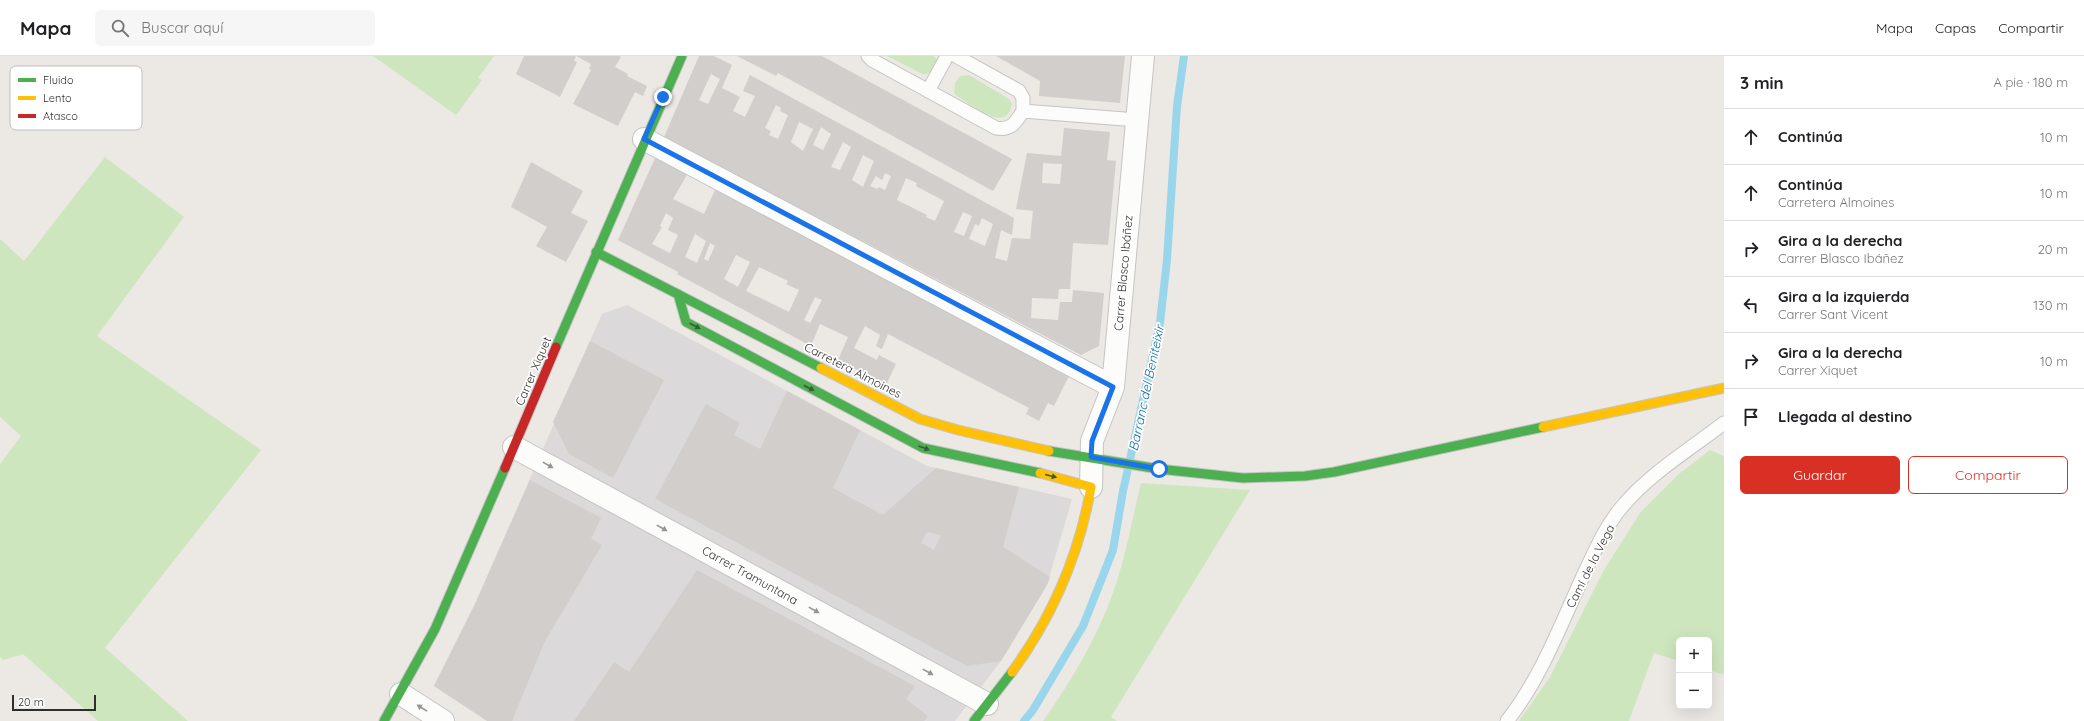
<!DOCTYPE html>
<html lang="es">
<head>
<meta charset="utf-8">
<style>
  :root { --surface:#fff; --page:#f6f6f6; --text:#202124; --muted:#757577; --line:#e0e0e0; --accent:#d93025 }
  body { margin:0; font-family:Quicksand,sans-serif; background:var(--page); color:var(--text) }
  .controls { position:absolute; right:12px; bottom:12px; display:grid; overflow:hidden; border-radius:6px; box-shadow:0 4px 16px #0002 }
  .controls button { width:36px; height:36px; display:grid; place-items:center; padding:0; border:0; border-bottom:1px solid var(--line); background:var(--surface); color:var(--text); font:20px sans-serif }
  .scale { position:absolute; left:12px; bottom:10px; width:84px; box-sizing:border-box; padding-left:4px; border:2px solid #2e2e2e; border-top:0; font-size:11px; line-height:14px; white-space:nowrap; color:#2e2e2e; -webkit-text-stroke:3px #fff; paint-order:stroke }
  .stop { position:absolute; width:12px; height:12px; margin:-9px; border:3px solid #1a73e8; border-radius:50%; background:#fff }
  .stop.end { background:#1a73e8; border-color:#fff; box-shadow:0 1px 4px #0008 }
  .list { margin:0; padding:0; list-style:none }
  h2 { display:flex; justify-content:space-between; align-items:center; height:52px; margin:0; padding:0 16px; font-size:17px }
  h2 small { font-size:13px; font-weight:400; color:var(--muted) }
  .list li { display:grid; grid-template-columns:26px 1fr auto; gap:12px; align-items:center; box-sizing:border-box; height:56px; padding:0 16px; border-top:1px solid var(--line) }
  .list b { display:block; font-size:15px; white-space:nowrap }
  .list p { margin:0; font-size:13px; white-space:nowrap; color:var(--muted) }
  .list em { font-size:13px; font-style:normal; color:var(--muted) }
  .actions { display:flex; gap:8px; padding:12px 16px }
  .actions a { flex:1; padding:9px 0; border:1px solid var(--accent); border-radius:6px; text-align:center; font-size:14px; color:var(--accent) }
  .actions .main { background:var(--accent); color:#fff }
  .icon { flex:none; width:22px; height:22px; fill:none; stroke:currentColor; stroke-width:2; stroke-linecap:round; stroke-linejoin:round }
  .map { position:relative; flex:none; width:1724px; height:665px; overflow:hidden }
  header { display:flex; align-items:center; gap:24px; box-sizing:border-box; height:56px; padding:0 20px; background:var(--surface); border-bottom:1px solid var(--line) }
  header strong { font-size:19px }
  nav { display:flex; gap:22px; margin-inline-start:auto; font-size:14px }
  .search { width:280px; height:36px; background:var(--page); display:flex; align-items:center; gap:10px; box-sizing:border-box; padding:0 14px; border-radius:6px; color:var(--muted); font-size:15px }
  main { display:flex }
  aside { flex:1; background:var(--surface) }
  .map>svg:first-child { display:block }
</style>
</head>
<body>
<header>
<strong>Mapa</strong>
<div class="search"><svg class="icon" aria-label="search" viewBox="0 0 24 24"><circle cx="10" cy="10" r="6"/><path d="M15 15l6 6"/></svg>Buscar aquí</div>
<nav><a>Mapa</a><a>Capas</a><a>Compartir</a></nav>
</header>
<main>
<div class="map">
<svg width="1724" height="665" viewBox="0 0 1724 665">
  <rect width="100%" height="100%" fill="#ece8e4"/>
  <path fill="#dcd9db" d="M627,249l300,161 145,33 -25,86 -46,76 -46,60h-467l-54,-35 41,-82 127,-290z"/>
  <path fill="#cee6be" d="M373,0h121l-16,22 4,2 -26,35z
    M887,0h47l3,4 -5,11 -8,4z
    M969,19l40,24 3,5c-5,31 -40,1 -55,-8l-3,-3 1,-10 5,-7z
    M105,101l79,60 -87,119 164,114 -156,198 83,73h-90l-75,-67 -20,6 -3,-3v-193l21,-28 -21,-19v-178l24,22z
    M1710,394l14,6v219l-15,-5v-30h-30v21l-25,-8 -25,68h-110l31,-44 54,-107 36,-57 40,-40z
    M1141,427l109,7 -139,227 6,4h-74c30,-42 58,-90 74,-140 10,-32 16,-65 24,-98z"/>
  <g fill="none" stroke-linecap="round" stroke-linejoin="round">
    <path stroke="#99d6ec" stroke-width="8" d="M1024,665l9,-11 50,-84 30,-76 10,-59 37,-168 7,-63 10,-154 7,-50"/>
  </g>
  <path fill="#d1cecb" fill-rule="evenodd" d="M524,0h95l2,1 -6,10 13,7 -1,2 20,10 -4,10 -8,-4 -17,34 -45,-22 18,-34 -2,-1 2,-5 -15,-8 -2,5 3,1 -17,35 -44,-23z
    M699,0h15l18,9 -10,23 18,9 -7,14 12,6 10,-21 -12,-5 7,-16 264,143 -2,17 -11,-5 -6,28 12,3 5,-23 18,1 3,-28 -17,-2 11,-56 34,3 3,-28 46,4 -3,28 9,1 -8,84 -35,-2 -3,46h-11l-1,10 -26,-1 -1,20 27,2 2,-18h12l1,-12 31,3 -5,53 -18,9 -417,-218zM711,18l9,5 -12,25 -9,-4zM776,49l5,3 -1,3 8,4 -10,24 -9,-4 2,-4 -6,-3zM799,66l14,7 -10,22 -12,-9zM821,71l10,7 -8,16 -10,-5zM843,86l8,5 -11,23 -9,-3zM863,99l11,6 -11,26 -11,-7zM1043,107l19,1 -2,20 -18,-1zM885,117l6,3 -6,14 -6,-3 -2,2 -7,-3 6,-10 6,4zM906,122l11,5 -1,3 28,15 -9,20 -9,-4 1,-2 -30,-15zM963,156l9,4 -8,20 -10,-4zM982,162l11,6 -8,22 -16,-7 6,-15 4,2z
    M737,0h85l190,103 -19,32 -215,-118 -2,3z
    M996,0h129l-5,47 -81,-7 1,-15z
    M656,100l32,17 -15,26 31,15 12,-26 353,188 -15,30 -6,-3 -9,18 -13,-7 3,-6 -141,-74 -6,15 -6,-3 4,-11 -15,-9 -11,22 23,12 2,-5 17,9 -10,21 -48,-25 10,-23 -28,-13 -9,22 -134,-72 1,-2 -60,-32zM666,157l7,5 -5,12 10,5 -8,18 -18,-9 10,-17 -2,-1zM695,178l11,7 -9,22 -12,-6zM710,187l5,3 -7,15 -4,-2zM736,199l14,7 -12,25 -14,-8zM759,211l29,14 -2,3 13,6 -10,22 -43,-21zM815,241l7,3 -12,23 -6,-3z
    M531,106l52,29 -12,22 17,8 -22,41 -30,-16 11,-19 -36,-20z
    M590,285l74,39 -51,98 -44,-24 -16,-32z
    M787,335l73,39 -27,58 50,27 53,-47 83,19 -16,60 47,30 -3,8 -46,76 -34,5 -312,-167 51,-95 34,19 -6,12 26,14zM927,476l14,3 -7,15 -13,-7z
    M530,424l71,38 -10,21 11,6 -58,98 -32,78h-25l-53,-35 41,-82z
    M697,514l218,116 -9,13 22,17 -4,5h-350l40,-59 15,10z"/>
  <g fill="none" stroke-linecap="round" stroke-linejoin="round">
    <g stroke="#c5c4c5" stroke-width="15">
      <path id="lane" d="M868,0l4,4 124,68c15,3 20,-6 27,-17
        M956,0l63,35 4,7v13l114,9
        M928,35l19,-35
        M1507,665c34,-43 54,-97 77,-147 11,-23 21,-47 37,-66 28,-34 68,-58 103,-85"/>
    </g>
    <g stroke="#c5c4c5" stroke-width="24">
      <path id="street" d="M644,83l469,248
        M514,391l473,257
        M1091,431l1,-46 21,-54 30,-331
        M401,638l42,27"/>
    </g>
    <g stroke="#c5c4c5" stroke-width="11">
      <path id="fast" d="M596,196l225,116
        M678,238l8,28 237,126 117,25
        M556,291l126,-291
        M1049,395l110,18 84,9 62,-2 29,-4 209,-45
        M384,665l51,-92 70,-161
        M974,665l38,-49"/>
    </g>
    <g stroke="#c5c4c5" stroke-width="11">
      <path id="slow" d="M821,312l99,51 38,11 91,21
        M1543,371l181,-39
        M1012,616c41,-56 67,-116 79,-185l-51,-14"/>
    </g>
    <g stroke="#c5c4c5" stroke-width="11">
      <path id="jam" d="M505,412l51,-121"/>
    </g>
    <use href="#lane" stroke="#fcfcfb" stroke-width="13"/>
    <use href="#street" stroke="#fcfcfb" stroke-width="22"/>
    <use href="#fast" stroke="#4caf50" stroke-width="9"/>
    <use href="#slow" stroke="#ffc107" stroke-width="9"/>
    <use href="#jam" stroke="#c62828" stroke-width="9"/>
  </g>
  <defs><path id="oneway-solid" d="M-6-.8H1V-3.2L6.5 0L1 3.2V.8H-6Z"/></defs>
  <g fill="#385b3a">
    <use href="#oneway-solid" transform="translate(695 270) rotate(28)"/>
    <use href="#oneway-solid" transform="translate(809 332) rotate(28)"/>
    <use href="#oneway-solid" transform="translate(924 392) rotate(20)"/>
    <use href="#oneway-solid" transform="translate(1051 420) rotate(14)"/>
  </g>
  <g fill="#959594">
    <use href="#oneway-solid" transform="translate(548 409) rotate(29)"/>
    <use href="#oneway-solid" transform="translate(662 472) rotate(29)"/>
    <use href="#oneway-solid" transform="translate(814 554) rotate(29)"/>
    <use href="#oneway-solid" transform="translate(928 616) rotate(29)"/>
    <use href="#oneway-solid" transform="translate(422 652) rotate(-148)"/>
  </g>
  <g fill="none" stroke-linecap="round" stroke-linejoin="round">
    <path stroke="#1a73e8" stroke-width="5" d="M663,41l-19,42 469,248 -21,54 -1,16 68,12"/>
  </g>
  <g text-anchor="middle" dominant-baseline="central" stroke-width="3.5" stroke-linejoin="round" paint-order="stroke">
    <g font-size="12" fill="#2e2e2e" stroke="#fff">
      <text transform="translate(1123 217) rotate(-85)">Carrer Blasco Ibáñez</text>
      <text transform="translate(853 314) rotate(27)">Carretera Almoines</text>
      <text transform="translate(533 315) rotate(-67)">Carrer Xiquet</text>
      <text transform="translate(1590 510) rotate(-63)">Camí de la Vega</text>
      <text transform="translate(750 519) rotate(29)">Carrer Tramuntana</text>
    </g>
    <g font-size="13" font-style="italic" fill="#0d6fa3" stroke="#fff">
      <text transform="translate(1146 332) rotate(-78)">Barranc del Beniteixir</text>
    </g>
  </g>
  <rect x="10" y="10" width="132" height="64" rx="6" fill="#fff" stroke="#c0c0c0" stroke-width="1"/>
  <rect x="18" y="22" width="18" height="4" fill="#4caf50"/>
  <rect x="18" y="40" width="18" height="4" fill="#ffc107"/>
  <rect x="18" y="58" width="18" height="4" fill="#c62828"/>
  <g font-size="11" fill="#2e2e2e">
    <text x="43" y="28">Fluido</text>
    <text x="43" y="46">Lento</text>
    <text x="43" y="64">Atasco</text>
  </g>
</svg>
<div class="controls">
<button>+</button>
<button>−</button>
</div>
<div class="scale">20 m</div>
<div class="stop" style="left:1159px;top:413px"></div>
<div class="stop end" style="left:663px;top:41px"></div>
</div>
<aside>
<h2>3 min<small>A pie · 180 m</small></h2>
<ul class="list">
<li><svg class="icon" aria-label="ahead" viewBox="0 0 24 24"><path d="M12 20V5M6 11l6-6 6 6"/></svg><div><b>Continúa</b></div><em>10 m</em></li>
<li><svg class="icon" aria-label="ahead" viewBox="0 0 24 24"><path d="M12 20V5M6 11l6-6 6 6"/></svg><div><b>Continúa</b><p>Carretera Almoines</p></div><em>10 m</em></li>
<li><svg class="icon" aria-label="right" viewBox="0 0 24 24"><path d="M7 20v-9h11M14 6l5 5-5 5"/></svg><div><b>Gira a la derecha</b><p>Carrer Blasco Ibáñez</p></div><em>20 m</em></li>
<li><svg class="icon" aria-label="left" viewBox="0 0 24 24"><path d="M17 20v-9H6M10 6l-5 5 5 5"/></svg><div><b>Gira a la izquierda</b><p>Carrer Sant Vicent</p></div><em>130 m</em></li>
<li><svg class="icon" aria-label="right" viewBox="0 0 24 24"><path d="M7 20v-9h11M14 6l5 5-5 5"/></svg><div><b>Gira a la derecha</b><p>Carrer Xiquet</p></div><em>10 m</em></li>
<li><svg class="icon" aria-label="arrive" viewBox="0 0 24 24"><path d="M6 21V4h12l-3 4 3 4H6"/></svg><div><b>Llegada al destino</b></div></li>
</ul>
<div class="actions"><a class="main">Guardar</a><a>Compartir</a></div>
</aside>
</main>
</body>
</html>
